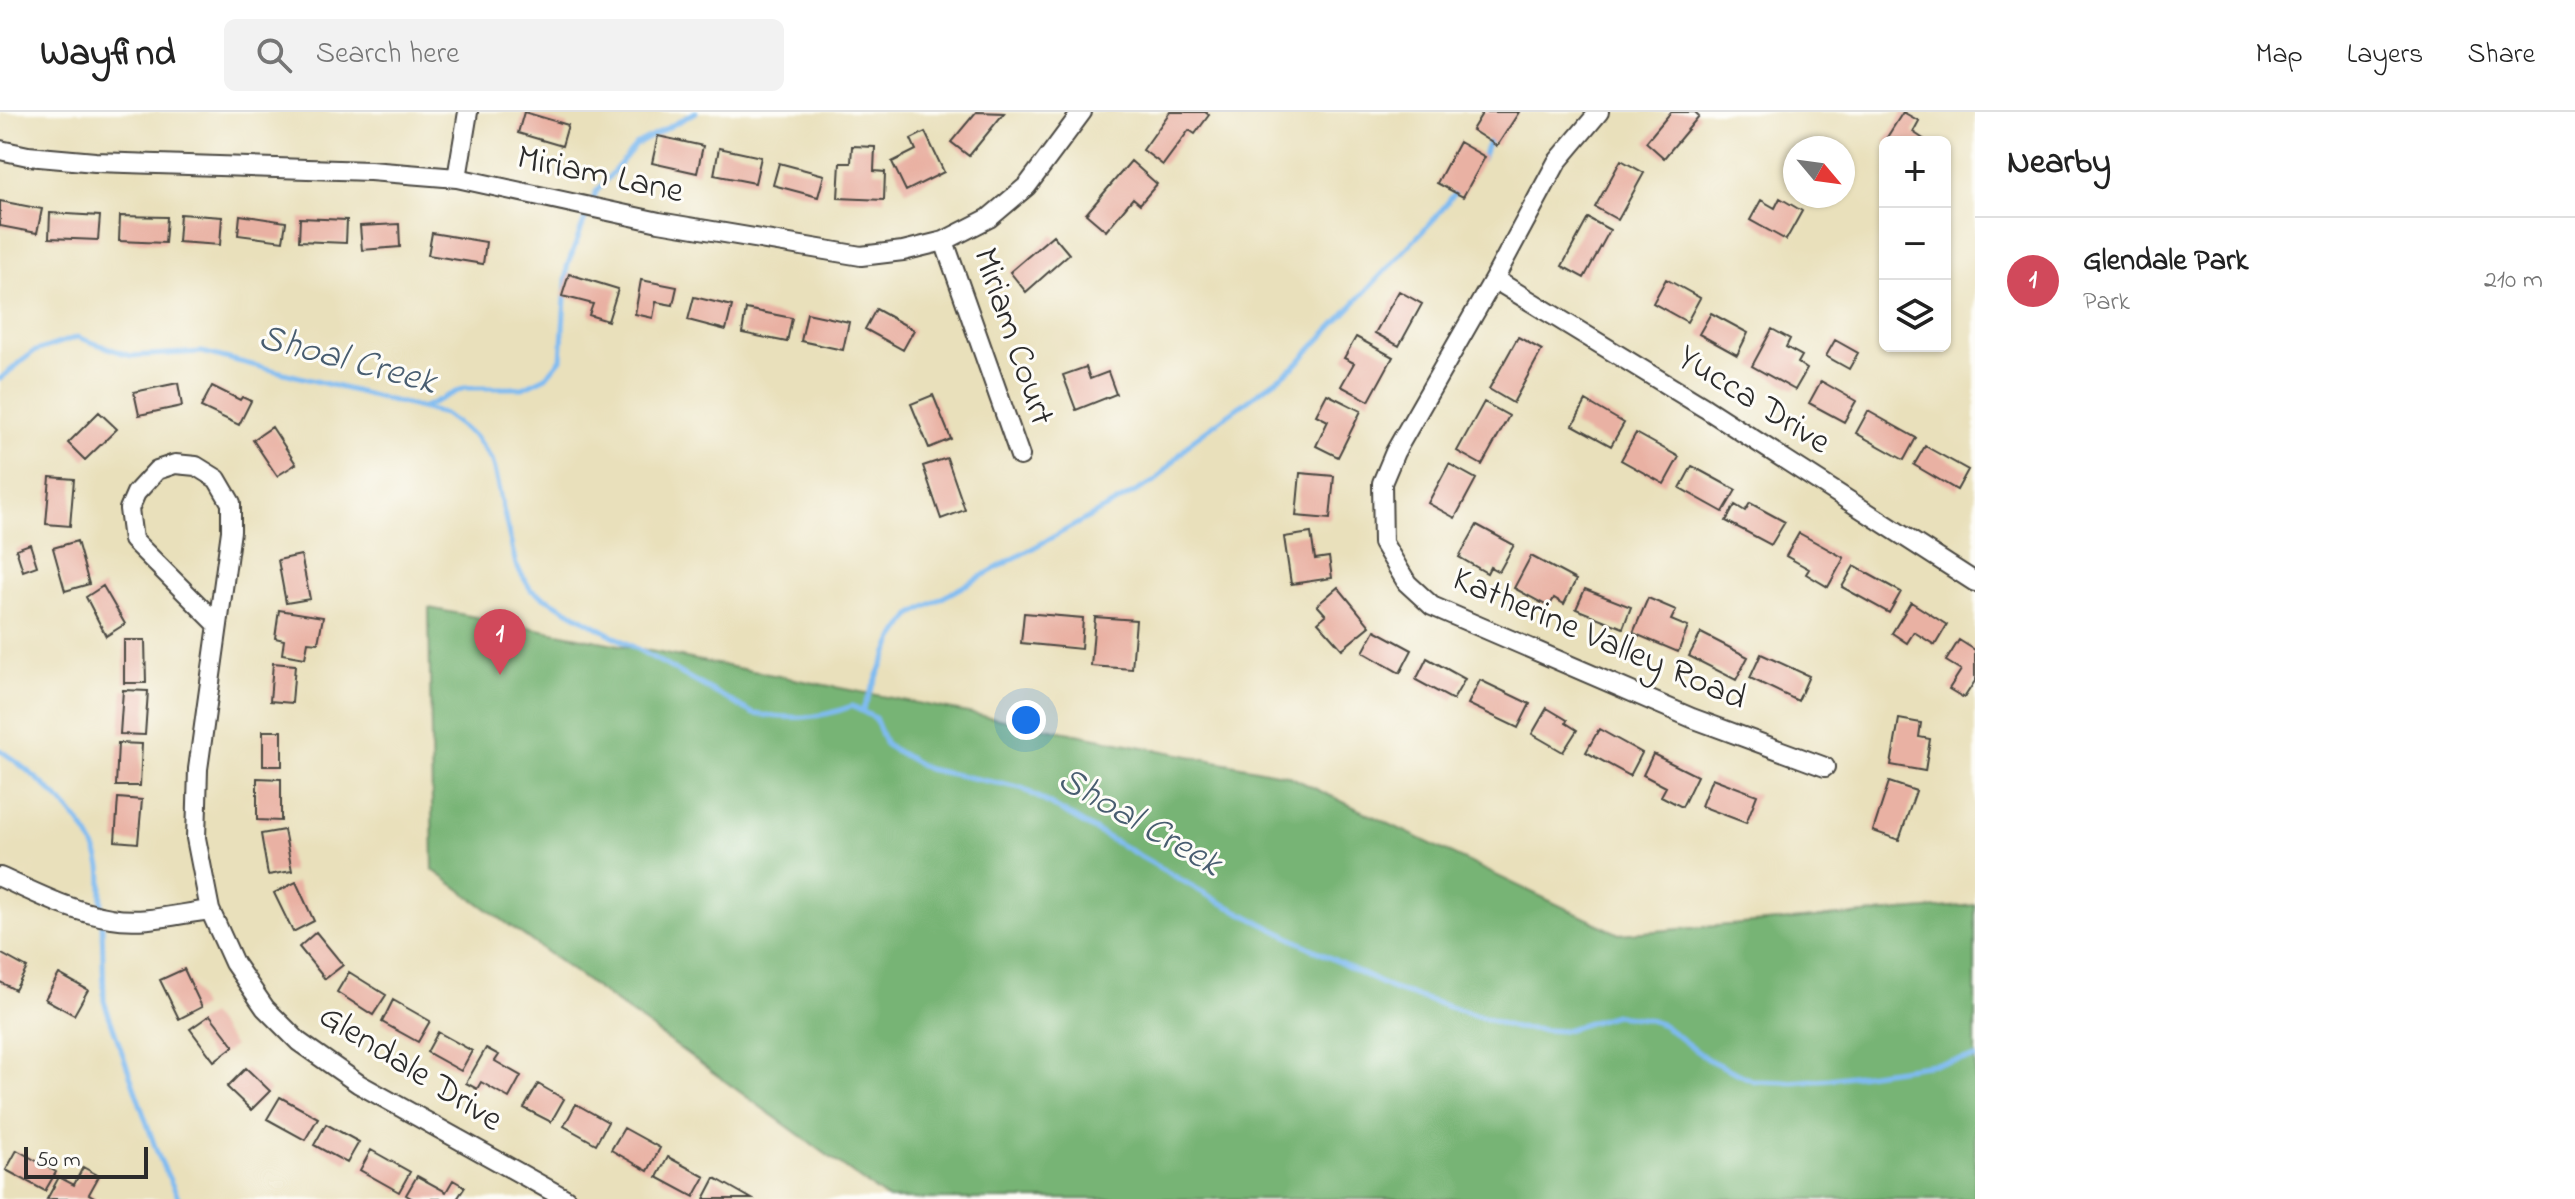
<!DOCTYPE html>
<html lang="en">
<head>
<meta charset="utf-8">
<style>
  :root { --surface:#fff; --page:#f2f2f2; --text:#222; --muted:#767676; --line:#e0e0e0; --accent:#d1495b }
  body { margin:0; font-family:"Indie Flower",sans-serif; background:var(--page); color:var(--text) }
  .controls { position:absolute; right:24px; top:24px; display:grid; overflow:hidden; border-radius:12px; box-shadow:0 2px 6px #0004 }
  .controls button { width:72px; height:72px; display:grid; place-items:center; padding:0; border:0; border-bottom:2px solid var(--line); background:var(--surface); color:var(--text); font:40px sans-serif }
  .compass { position:absolute; left:1783px; top:24px; width:72px; height:72px; border-radius:50%; background:var(--surface); box-shadow:0 2px 6px #0004; rotate:119deg }
  .scale { position:absolute; left:24px; bottom:20px; width:124px; box-sizing:border-box; padding-left:8px; border:4px solid #2b2b2b; border-top:0; font-size:22px; line-height:28px; white-space:nowrap; color:#2b2b2b; -webkit-text-stroke:6px #fdfcf7; paint-order:stroke }
  .you { position:absolute; left:1026px; top:608px; width:28px; height:28px; margin:-20px; border:6px solid #fff; border-radius:50%; background:#1a73e8; box-shadow:0 0 0 12px #1a73e833 }
  .badge { display:grid; place-items:center; width:52px; height:52px; border-radius:50%; background:var(--accent); color:#fff; font-size:26px; font-weight:700 }
  .pin { position:absolute; translate:-50% -66px; filter:drop-shadow(0 2px 4px #0008) }
  .pin::after { content:''; position:absolute; top:42px; width:28px; height:24px; background:inherit; clip-path:polygon(0 0,100% 0,50% 100%) }
  .list { margin:0; padding:0; list-style:none }
  h2 { display:flex; justify-content:space-between; align-items:center; height:104px; margin:0; padding:0 32px; font-size:34px }
  h2 small { font-size:26px; font-weight:400; color:var(--muted) }
  .list li { display:grid; grid-template-columns:52px 1fr auto; gap:24px; align-items:center; box-sizing:border-box; height:128px; padding:0 32px; border-top:2px solid var(--line) }
  .list b { display:block; font-size:30px; white-space:nowrap }
  .list p { margin:0; font-size:26px; white-space:nowrap; color:var(--muted) }
  .list em { font-size:26px; font-style:normal; color:var(--muted) }
  .icon { flex:none; width:44px; height:44px; fill:none; stroke:currentColor; stroke-width:2; stroke-linecap:round; stroke-linejoin:round }
  .map { position:relative; flex:none; width:1975px; height:1087px; overflow:hidden }
  header { display:flex; align-items:center; gap:48px; box-sizing:border-box; height:112px; padding:0 40px; background:var(--surface); border-bottom:2px solid var(--line) }
  header strong { font-size:38px }
  nav { display:flex; gap:44px; margin-inline-start:auto; font-size:28px }
  .search { width:560px; height:72px; background:var(--page); display:flex; align-items:center; gap:20px; box-sizing:border-box; padding:0 28px; border-radius:12px; color:var(--muted); font-size:30px }
  main { display:flex }
  aside { flex:1; background:var(--surface) }
  .map>svg:first-child { display:block }
</style>
</head>
<body>
<header>
<strong>Wayfind</strong>
<div class="search"><svg class="icon" aria-label="search" viewBox="0 0 24 24"><circle cx="10" cy="10" r="6"/><path d="M15 15l6 6"/></svg>Search here</div>
<nav><a>Map</a><a>Layers</a><a>Share</a></nav>
</header>
<main>
<div class="map">
<svg width="1975" height="1087" viewBox="0 0 1975 1087">
  <rect width="100%" height="100%" fill="#fdfcf7"/>
  <filter id="ink" filterUnits="userSpaceOnUse"><feTurbulence type="fractalNoise" baseFrequency=".0125" numOctaves="2"/><feDisplacementMap in="SourceGraphic" scale="16" xChannelSelector="R" yChannelSelector="G"/><feConvolveMatrix kernelMatrix="1 2 1 2 8 2 1 2 1" color-interpolation-filters="sRGB"/></filter>
  <filter id="wash" filterUnits="userSpaceOnUse"><feTurbulence type="fractalNoise" baseFrequency=".006" numOctaves="4" result="noise"/><feDisplacementMap in="SourceGraphic" scale="32" xChannelSelector="R" yChannelSelector="G"/><feGaussianBlur stdDeviation="1.8" result="paint"/><feColorMatrix in="noise" values="0 0 0 0 0 0 0 0 0 0 0 0 0 0 0 0 0 1.4 0 .05"/><feComposite in="paint" operator="in"/></filter>
  <g filter="url(#wash)">
    <rect width="100%" height="100%" fill="#e9e0bb"/>
    <path fill="#77b474" stroke="#517050" stroke-width="2" d="M429,496l858,167 332,159 356,-29v294h-1087l-455,-329z"/>
    <g fill="none" stroke-linecap="round" stroke-linejoin="round">
      <path stroke="#7fbbf1" stroke-width="5" d="M1482,47l10,-24
        M592,90l4,-10 40,-47 60,-33
        M0,267l33,-27 44,-15 54,19 71,-4 242,62 31,23 17,24 24,104 15,25 223,124c38,5 62,6 98,-8l23,12 11,27 41,24 95,19 194,112 174,88 125,40 47,3 53,-16 31,4 17,6 44,34 47,22 34,1 42,-3 145,-21
        M422,296l42,-20h59l23,-11 15,-18 6,-92 21,-56
        M862,599l32,-72 17,-24 244,-134 39,-42 100,-72 142,-150 22,-28
        M0,638c36,25 93,73 101,117 2,15 0,30 1,45
        M102,810l2,79 54,154 21,44"/>
    </g>
    <g id="blocks">
      <path fill="#e9b1a3" d="M524,0l44,13 -6,21 -44,-13z
        M976,0l28,1 -35,43 -18,-14z
        M1170,0h35l4,3 -14,19 -6,-4 -26,35 -20,-15z
        M1483,0h36l-22,34 -25,-16z
        M1671,0h24l4,4 -35,42 -18,-16z
        M1903,0l16,9 -6,11 15,10h-44z
        M925,20l19,40 -38,19 -14,-29 24,-12 -5,-11z
        M658,24l45,10 -6,27 -45,-10z
        M1459,30l26,15 -22,40 -26,-14z
        M852,34l23,1 -1,24 11,1 -1,28 -46,-2 2,-35h11z
        M719,36l42,9 -6,26 -41,-8z
        M1621,48l23,13 -26,47 -23,-13z
        M1131,49l26,23 -17,20 -7,-6 -27,33 -20,-17z
        M779,51l45,12 -6,22 -45,-12z
        M1780,86l22,13 -16,29 -36,-20 11,-20 14,8z
        M0,89l42,8 -5,24 -37,-7z
        M50,101l50,3 -2,24 -49,-2z
        M180,102l42,3 -2,28 -42,-3z
        M240,103l46,7 -3,19 -45,-6z
        M120,104l47,1 -2,26 -46,-2z
        M300,106l47,2 -1,23 -47,-2z
        M1588,106l22,12 -26,48 -22,-12z
        M399,112l1,23 -38,3 -2,-24z
        M432,121l54,9 -3,22 -55,-9z
        M1053,123l16,19 -43,38 -16,-20z
        M569,162l49,15 -10,32 -19,-6 4,-11 -31,-8z
        M1666,167l34,19 -13,24 -34,-19z
        M641,168l36,7 -4,18 -17,-3 -3,16 -18,-4z
        M1399,179l23,13 -23,42 -24,-13z
        M694,185l38,9 -6,24 -38,-10z
        M746,197l46,9 -5,24 -45,-9z
        M876,197l38,21 -11,20 -38,-21z
        M807,201l42,9 -6,28 -42,-9z
        M1711,201l37,20 -11,22 -38,-21z
        M1772,217l18,10 -4,8 16,9 -4,7 9,6 -12,21 -43,-24z
        M1356,225l37,20 -24,44 -28,-15 13,-23 -10,-5z
        M1518,225l24,13 -29,53 -24,-14z
        M1835,228l23,13 -9,16 -23,-13z
        M1086,255l4,12 18,-7 8,22 -40,16 -13,-35z
        M1821,269l35,20 -12,21 -35,-19z
        M178,271l4,23 -43,9 -5,-23z
        M212,274l28,14 2,-3 9,4 -12,24 -38,-18z
        M1327,282l34,17 -23,46 -22,-11 12,-25 -12,-6z
        M933,283l18,44 -22,9 -18,-44z
        M1586,289l38,22 -13,23 -38,-21z
        M1484,290l25,14 -27,49 -25,-14z
        M1868,299l48,27 -12,22 -48,-27z
        M99,300l18,17 -32,31 -17,-17z
        M272,315l24,37 -19,12 -24,-36z
        M1636,321l43,24 -15,27 -43,-24z
        M1925,334l43,24 -11,20 -43,-25z
        M947,346l18,52 -24,9 -18,-53z
        M1449,352l27,15 -21,39 -27,-15z
        M1692,354l44,24 -13,22 -43,-24z
        M1300,361l34,3 -4,43 -34,-3z
        M50,365l24,2 -4,47 -24,-2z
        M1750,391l35,19 -14,23 -45,-24 9,-16 10,6z
        M1477,413l37,20 -15,27 -9,-5 -3,6 -28,-16z
        M1311,421l4,26 14,-2 3,21 -41,6 -7,-47z
        M1799,421l45,25 -16,29 -22,-13 3,-5 -23,-13z
        M77,429l12,43 -24,7 -12,-43z
        M30,432l7,22 -14,5 -7,-22z
        M301,443l9,44 -24,4 -8,-43z
        M1531,444l45,24 -12,24 -10,-6 -5,9 -35,-19z
        M1854,454l47,26 -12,21 -47,-26z
        M103,474l22,38 -19,12 -20,-39z
        M1338,475l32,39 -28,23 -24,-27 8,-7 -9,-10z
        M1585,477l46,18 -8,21 -47,-19z
        M1648,486l28,12 -5,10 17,7 -10,25 -45,-19z
        M1911,490l36,23 -12,20 -21,-13 -7,11 -15,-10z
        M279,498l44,7 -5,26 -10,-1 -3,16 -23,-4 2,-14 -9,-2z
        M1024,501l59,5 -2,31 -60,-6z
        M1095,505l41,3 -4,49 -41,-3z
        M1375,518l37,20 -12,23 -37,-21z
        M1701,521l47,24 -12,23 -47,-24z
        M124,528h21l1,43h-22z
        M1959,528l16,10v31l-11,17 -15,-9 12,-19 -15,-9z
        M1761,542l48,22 -11,25 -48,-23z
        M1427,546l38,21 -12,21 -37,-20z
        M273,551l22,2 -3,38 -22,-2z
        M1480,568l50,24 -12,24 -50,-24z
        M123,578l25,1 -3,44 -25,-1z
        M1547,596l20,12 -1,3 11,7 -14,22 -31,-18z
        M1899,607l22,4 -2,14 11,2 -5,32 -34,-6z
        M1599,617l43,24 -12,23 -44,-24z
        M263,619h19v35h-19z
        M118,631l24,1 -2,42h-24z
        M1653,642l44,22 -15,31 -21,-11 5,-9 -23,-12z
        M257,666l24,1v42l-24,-1z
        M1712,666l45,17 -11,28 -45,-17z
        M1889,670l27,9 -17,49 -26,-9z
        M118,686l24,2 -4,43 -23,-2z
        M284,718l8,41 -24,4 -7,-41z
        M296,770l18,39 -21,11 -19,-39z
        M316,820l27,33 -18,14 -26,-32z
        M0,841l27,15 -12,22 -15,-8z
        M184,857l18,38 -23,12 -19,-39z
        M349,860l37,23 -13,20 -36,-23z
        M59,862l29,16 -14,25 -29,-16z
        M393,888l37,21 -12,21 -36,-20z
        M210,903l24,31 -20,15 -24,-32z
        M438,920l34,19 -11,20 -34,-19z
        M486,936l13,7 -4,6 26,15 -12,22 -28,-16 -4,7 -11,-6z
        M246,956l24,23 -19,19 -24,-23z
        M538,972l26,15 -13,23 -27,-14z
        M280,985l38,21 -13,22 -38,-21z
        M576,992l32,18 -12,22 -32,-18z
        M326,1012l33,18 -12,21 -33,-18z
        M624,1016l36,20 -12,23 -37,-21z
        M17,1038l39,22 -11,19 -39,-21z
        M371,1038l39,22 -11,20 -39,-22z
        M668,1045l37,20 -11,20 -37,-20z
        M83,1055l16,9 -10,18 9,5h-51l12,-22 15,8z
        M417,1064l29,16 7,-12 12,7 -8,12h-44l-7,-4z
        M715,1066l37,21h-48z"/>
    </g>
  </g>
  <g filter="url(#ink)">
    <use href="#blocks" fill-opacity="0" stroke="#484641" stroke-width="2"/>
    <g fill="none" stroke-linecap="round" stroke-linejoin="round">
      <g stroke="#484641" stroke-width="22">
        <path id="minor" d="M1599,0l-42,50 -63,117 -99,173 -13,31 1,60 24,40 25,23 260,112 133,49
          M0,38l28,6 67,6 275,9 87,7 202,44 202,34 42,-5 41,-10 45,-23 38,-32 55,-74
          M457,66l11,-66
          M944,129l76,215
          M1494,167l211,129 270,174
          M218,513l-85,-85 -4,-31 7,-16 21,-23 18,-6 21,2 21,13 14,24v28l-33,238 -2,69 14,72 24,53 31,45 34,34 60,42 207,115
          M0,765c36,16 72,35 111,41 32,6 67,-4 99,-8"/>
      </g>
      <use href="#minor" stroke="#fff" stroke-width="18"/>
    </g>
  </g>
  <g text-anchor="middle" dominant-baseline="central" stroke-width="6" stroke-linejoin="round" paint-order="stroke">
    <g font-size="36" fill="#2b2b2b" stroke="#fdfcf7">
      <text transform="translate(600 64) rotate(12)">Miriam Lane</text>
      <text transform="translate(1012 225) rotate(71)">Miriam Court</text>
      <text transform="translate(1753 289) rotate(32)">Yucca Drive</text>
      <text transform="translate(1599 528) rotate(23)">Katherine Valley Road</text>
      <text transform="translate(410 957) rotate(32)">Glendale Drive</text>
    </g>
    <g font-size="38" font-style="italic" fill="#485d70" stroke="#fdfcf7">
      <text transform="translate(347 249) rotate(15)">Shoal Creek</text>
      <text transform="translate(1139 711) rotate(30)">Shoal Creek</text>
    </g>
  </g>
</svg>
<div class="controls">
<button>+</button>
<button>−</button>
<button><svg class="icon" aria-label="layers" viewBox="0 0 24 24"><path d="M12 4l9 5-9 5-9-5zM3 14l9 5 9-5"/></svg></button>
</div>
<svg class="compass" viewBox="-18 -18 36 36"><path d="M0-13l5 13h-10z" fill="#e53935"/><path d="M0 13l5-13h-10z" fill="#767676"/></svg>
<div class="scale">50 m</div>
<div class="you"></div>
<div class="pin badge" style="left:500px;top:563px">1</div>
</div>
<aside>
<h2>Nearby<small></small></h2>
<ul class="list">
<li><span class="badge">1</span><div><b>Glendale Park</b><p>Park</p></div><em>210 m</em></li>
</ul>
</aside>
</main>
</body>
</html>
